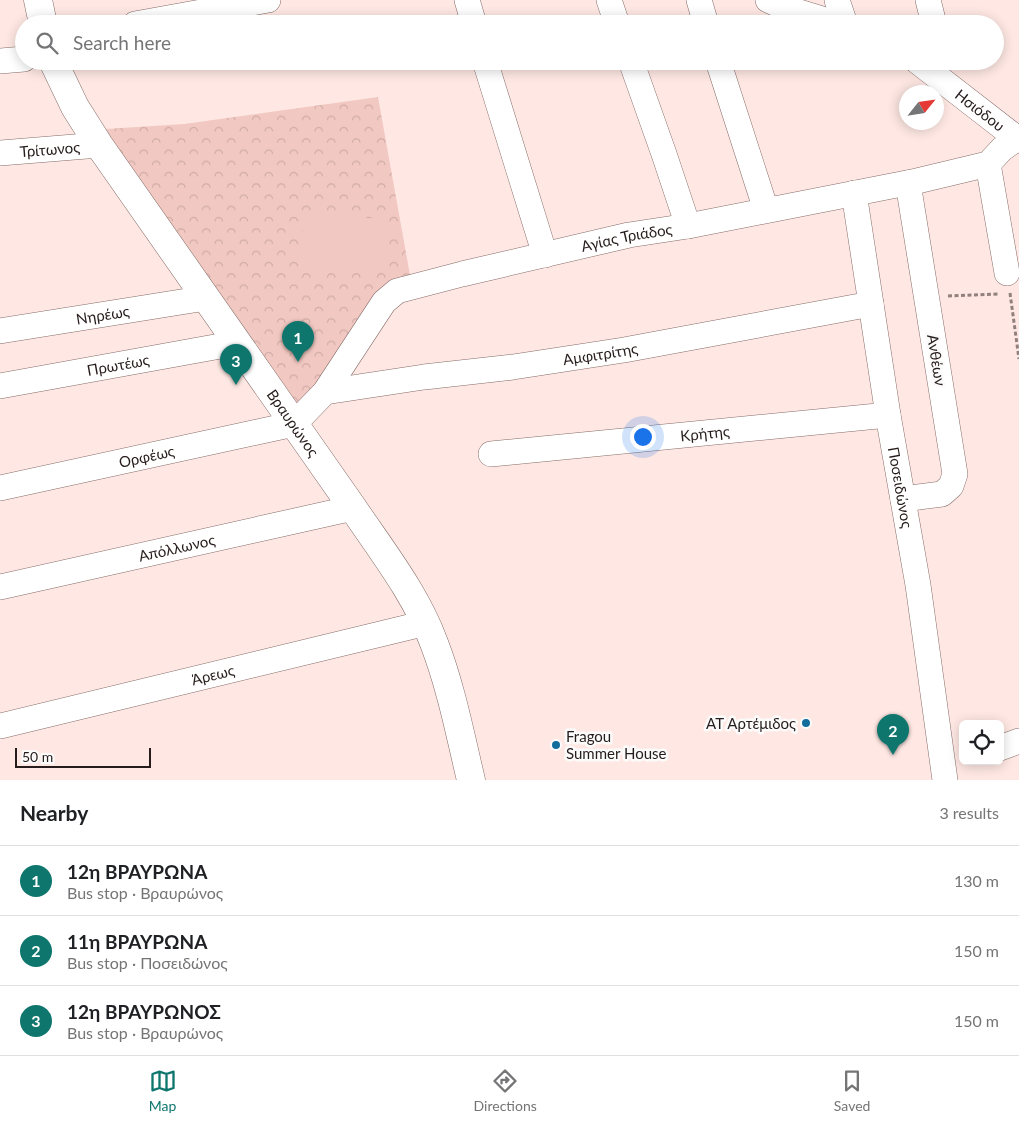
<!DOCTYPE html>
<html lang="en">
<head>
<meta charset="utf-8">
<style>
  :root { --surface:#fff; --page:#f6f6f6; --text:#202124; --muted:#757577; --line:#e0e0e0; --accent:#0f766e }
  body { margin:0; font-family:Lato,sans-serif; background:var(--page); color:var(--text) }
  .controls { position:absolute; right:15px; bottom:15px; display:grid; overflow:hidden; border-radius:8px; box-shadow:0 2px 12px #0003 }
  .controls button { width:45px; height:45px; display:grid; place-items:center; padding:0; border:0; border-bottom:1px solid var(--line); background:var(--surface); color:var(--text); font:25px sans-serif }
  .compass { position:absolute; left:899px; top:85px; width:45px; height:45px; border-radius:50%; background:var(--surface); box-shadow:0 2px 12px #0003; rotate:60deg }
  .scale { position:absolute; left:15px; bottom:12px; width:136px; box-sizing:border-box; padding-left:5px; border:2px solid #261c1b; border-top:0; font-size:14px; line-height:18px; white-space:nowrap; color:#261c1b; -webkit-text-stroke:4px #fbfbfb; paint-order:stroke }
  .you { position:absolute; left:642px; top:436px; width:18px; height:18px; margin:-12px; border:4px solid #fff; border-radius:50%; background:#1a73e8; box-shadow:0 0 0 8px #1a73e833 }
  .badge { display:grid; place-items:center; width:32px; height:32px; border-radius:50%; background:var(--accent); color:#fff; font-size:16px; font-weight:700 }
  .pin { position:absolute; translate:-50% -41px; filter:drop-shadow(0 1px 2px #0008) }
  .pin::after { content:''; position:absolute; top:26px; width:18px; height:15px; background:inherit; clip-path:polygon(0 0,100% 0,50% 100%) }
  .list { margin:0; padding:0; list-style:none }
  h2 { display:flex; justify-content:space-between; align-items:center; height:65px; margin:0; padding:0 20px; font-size:21px }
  h2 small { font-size:16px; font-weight:400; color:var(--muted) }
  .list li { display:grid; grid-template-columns:32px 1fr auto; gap:15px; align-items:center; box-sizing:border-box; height:70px; padding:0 20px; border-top:1px solid var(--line) }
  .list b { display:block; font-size:19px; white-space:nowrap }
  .list p { margin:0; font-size:16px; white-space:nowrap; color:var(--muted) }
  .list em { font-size:16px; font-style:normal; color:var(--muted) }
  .icon { flex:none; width:28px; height:28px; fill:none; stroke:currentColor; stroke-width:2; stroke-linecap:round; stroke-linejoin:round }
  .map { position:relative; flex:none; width:1019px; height:780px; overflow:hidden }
  .search { position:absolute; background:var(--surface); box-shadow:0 2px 12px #0003; left:15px; right:15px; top:15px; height:55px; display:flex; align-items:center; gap:12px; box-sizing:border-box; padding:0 18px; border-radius:28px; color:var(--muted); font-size:19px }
  .sheet { height:275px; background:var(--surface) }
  nav { display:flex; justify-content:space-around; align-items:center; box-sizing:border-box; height:70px; border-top:1px solid var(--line); background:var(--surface); font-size:14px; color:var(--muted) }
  nav a { display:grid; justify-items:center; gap:2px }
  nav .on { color:var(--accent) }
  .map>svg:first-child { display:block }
</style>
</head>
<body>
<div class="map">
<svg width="1019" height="780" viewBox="0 0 1019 780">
  <defs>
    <pattern id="park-crowns" width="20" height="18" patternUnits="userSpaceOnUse" patternTransform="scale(1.25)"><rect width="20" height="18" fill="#f2c9c2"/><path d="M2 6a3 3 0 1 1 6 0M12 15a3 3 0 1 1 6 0" fill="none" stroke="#cfaca6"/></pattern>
  </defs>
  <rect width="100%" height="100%" fill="#ffe8e4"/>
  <path fill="url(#park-crowns)" d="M378,97l32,178 -116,149 -205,-294 95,-6z"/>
  <path fill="#f2c9c2" d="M303,215l84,4v53l-86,-7z"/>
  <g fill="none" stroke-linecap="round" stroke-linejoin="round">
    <g stroke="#856c68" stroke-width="26">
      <g id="minor">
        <path d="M467,0l7,24"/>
        <path d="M609,0l8,24"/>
        <path d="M699,0l7,24"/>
        <path d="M768,0l15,7 55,17"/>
        <path d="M837,0l8,24"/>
        <path d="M928,0l6,24"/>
        <path d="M135,24l133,-24"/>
        <path d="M0,61l24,-2"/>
        <path d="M485,61l60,194"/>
        <path d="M631,61l33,93 24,72"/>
        <path d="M718,61l48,149"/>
        <path id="s1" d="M917,61l102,79"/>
        <path id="s2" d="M0,153l99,-8"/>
        <path d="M988,164l19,109"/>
        <path id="s3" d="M854,193l34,222 30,170 27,195"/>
        <path id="s4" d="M0,331l206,-33"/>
        <path id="s5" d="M0,386l237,-43"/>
        <path id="s6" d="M325,392l99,-15 89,-10 111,-17 247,-46"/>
        <path id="s7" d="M491,454l397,-39"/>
        <path id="s8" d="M0,488l294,-64 31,-32 59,-90 13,-11 65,-17 167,-39 59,-9 229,-45 71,-17 14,-15 17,-12"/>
        <path d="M903,499l39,-5 9,-8 4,-12 -47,-291"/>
        <path id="s9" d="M0,587l353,-79"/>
        <path id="s10" d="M0,726l426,-103"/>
        <path d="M1000,748l19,-7"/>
      </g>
    </g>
    <g stroke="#856c68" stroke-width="29">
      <g id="major">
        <path d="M38,0l5,24"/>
        <path id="s11" d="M53,61l22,46 24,38 254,363c29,43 63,86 81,135 17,44 26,91 37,137"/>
      </g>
    </g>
    <path stroke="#91817e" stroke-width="3" stroke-dasharray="4 2.5" stroke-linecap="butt" d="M1010,293l9,66
      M948,296l51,-2"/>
    <use href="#minor" stroke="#fff" stroke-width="25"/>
    <use href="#major" stroke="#fff" stroke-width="28"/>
  </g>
  <g fill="#126c9c" stroke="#fbfbfb" stroke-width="2">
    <circle cx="806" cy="723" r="5"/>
    <circle cx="556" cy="745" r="5"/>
  </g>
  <g text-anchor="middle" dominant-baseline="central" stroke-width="5" stroke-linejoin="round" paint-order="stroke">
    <g font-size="15" fill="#261c1b" stroke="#fbfbfb">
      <text stroke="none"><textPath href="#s1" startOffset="80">Ησιόδου</textPath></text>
      <text stroke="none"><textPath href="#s2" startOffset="50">Τρίτωνος</textPath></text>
      <text stroke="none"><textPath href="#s8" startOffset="706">Αγίας Τριάδος</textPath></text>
      <text stroke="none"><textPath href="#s4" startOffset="104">Νηρέως</textPath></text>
      <text stroke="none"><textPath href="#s6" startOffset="278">Αμφιτρίτης</textPath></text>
      <text transform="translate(937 360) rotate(81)">Ανθέων</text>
      <text stroke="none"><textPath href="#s5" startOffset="120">Πρωτέως</textPath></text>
      <text stroke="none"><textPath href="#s11" startOffset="435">Βραυρώνος</textPath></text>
      <text stroke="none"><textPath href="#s7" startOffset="215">Κρήτης</textPath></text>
      <text stroke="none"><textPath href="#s8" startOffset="150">Ορφέως</textPath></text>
      <text stroke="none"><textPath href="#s3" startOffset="298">Ποσειδώνος</textPath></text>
      <text stroke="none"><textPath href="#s9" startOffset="181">Απόλλωνος</textPath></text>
      <text stroke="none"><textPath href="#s10" startOffset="219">Άρεως</textPath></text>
    </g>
    <g font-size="15" fill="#261c1b" stroke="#fbfbfb" text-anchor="end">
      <text x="796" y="723">ΑΤ Αρτέμιδος</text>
      <text x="566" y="736" text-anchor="start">Fragou<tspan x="566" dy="17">Summer House</tspan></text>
    </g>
  </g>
</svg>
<div class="controls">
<button><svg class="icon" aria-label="locate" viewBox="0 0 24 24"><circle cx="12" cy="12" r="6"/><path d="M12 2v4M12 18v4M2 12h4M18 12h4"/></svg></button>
</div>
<svg class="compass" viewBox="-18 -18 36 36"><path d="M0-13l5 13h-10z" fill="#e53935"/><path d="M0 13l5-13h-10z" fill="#757577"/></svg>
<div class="scale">50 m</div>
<div class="you"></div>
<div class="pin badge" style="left:298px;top:362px">1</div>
<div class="pin badge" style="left:893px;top:755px">2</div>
<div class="pin badge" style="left:236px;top:385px">3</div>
<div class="search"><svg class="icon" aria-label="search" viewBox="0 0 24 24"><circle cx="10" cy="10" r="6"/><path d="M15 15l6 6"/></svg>Search here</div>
</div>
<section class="sheet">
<h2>Nearby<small>3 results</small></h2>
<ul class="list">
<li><span class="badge">1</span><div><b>12η ΒΡΑΥΡΩΝΑ</b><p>Bus stop · Βραυρώνος</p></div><em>130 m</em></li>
<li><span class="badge">2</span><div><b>11η ΒΡΑΥΡΩΝΑ</b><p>Bus stop · Ποσειδώνος</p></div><em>150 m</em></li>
<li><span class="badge">3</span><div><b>12η ΒΡΑΥΡΩΝΟΣ</b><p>Bus stop · Βραυρώνος</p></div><em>150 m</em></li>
</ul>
</section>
<nav>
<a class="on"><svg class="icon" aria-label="map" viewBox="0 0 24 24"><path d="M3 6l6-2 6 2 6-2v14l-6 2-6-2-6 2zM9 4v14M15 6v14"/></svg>Map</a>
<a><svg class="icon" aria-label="directions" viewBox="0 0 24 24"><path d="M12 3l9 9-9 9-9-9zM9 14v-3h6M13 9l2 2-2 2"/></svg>Directions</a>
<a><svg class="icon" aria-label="saved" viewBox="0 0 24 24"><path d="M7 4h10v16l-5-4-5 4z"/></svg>Saved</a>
</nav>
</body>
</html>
